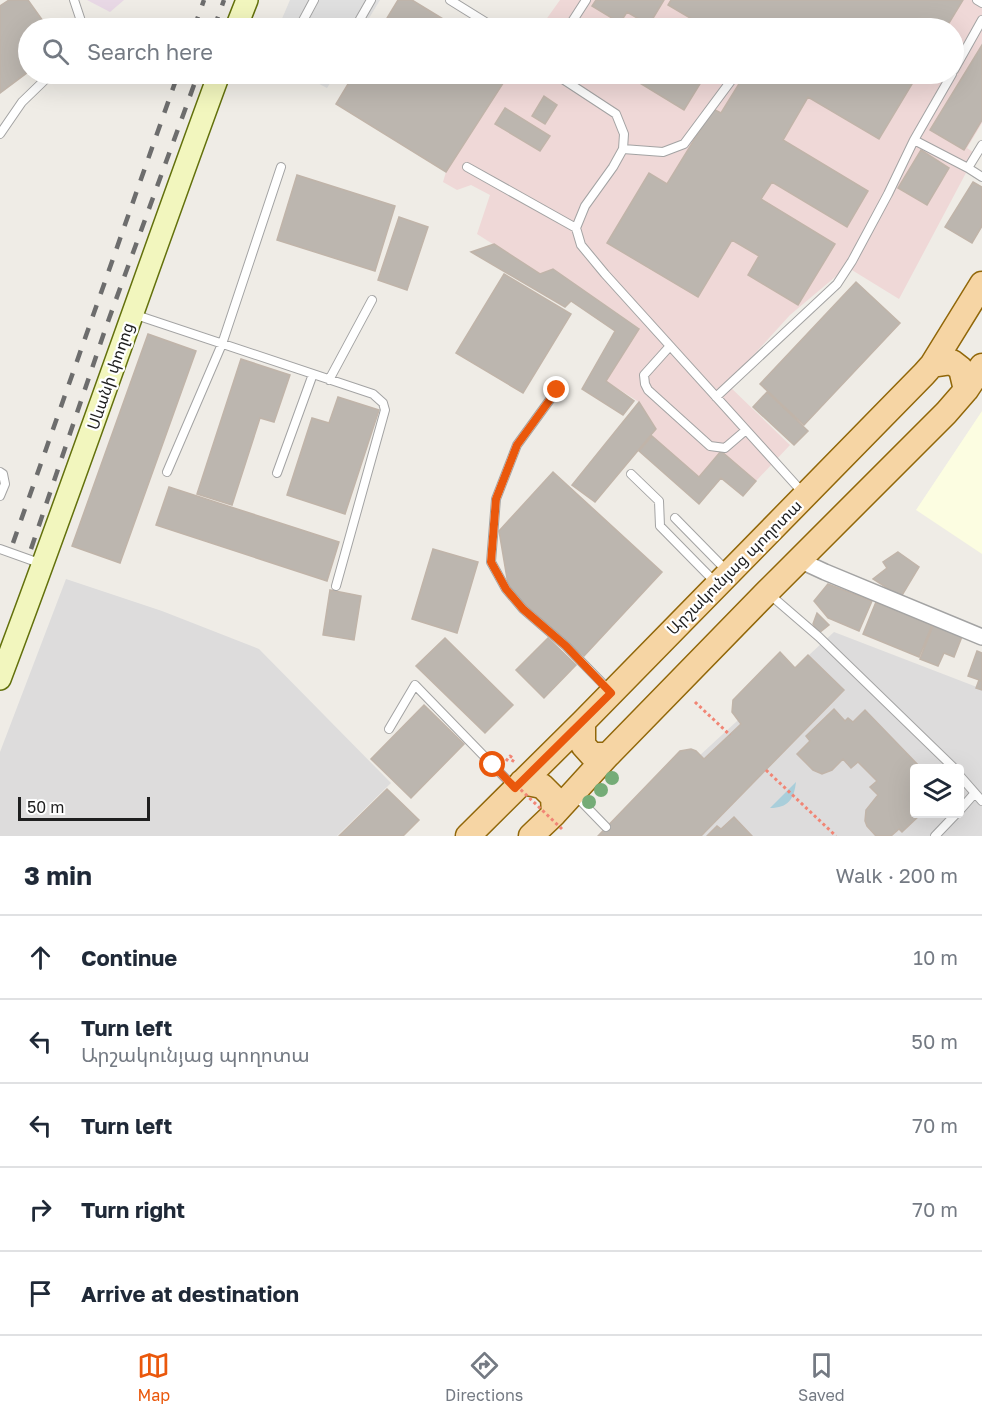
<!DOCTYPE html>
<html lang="en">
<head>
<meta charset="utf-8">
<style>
  :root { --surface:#fff; --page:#f6f6f7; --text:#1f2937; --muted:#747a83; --line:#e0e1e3; --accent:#ea580c }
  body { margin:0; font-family:"Golos Text","Noto Sans Armenian",sans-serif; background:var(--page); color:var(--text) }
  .controls { position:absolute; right:18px; bottom:18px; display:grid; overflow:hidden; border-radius:6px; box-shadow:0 6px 24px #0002 }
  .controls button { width:54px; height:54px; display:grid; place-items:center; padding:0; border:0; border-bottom:2px solid var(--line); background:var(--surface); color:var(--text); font:30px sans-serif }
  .scale { position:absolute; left:18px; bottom:15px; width:132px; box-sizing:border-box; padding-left:6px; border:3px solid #1f1f1f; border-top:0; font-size:16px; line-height:21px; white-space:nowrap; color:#1f1f1f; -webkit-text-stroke:4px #fff; paint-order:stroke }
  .stop { position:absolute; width:18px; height:18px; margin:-14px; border:4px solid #ea580c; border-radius:50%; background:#fff }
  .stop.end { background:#ea580c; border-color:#fff; box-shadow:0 2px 6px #0008 }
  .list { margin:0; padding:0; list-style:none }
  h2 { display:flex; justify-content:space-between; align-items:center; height:78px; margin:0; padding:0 24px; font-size:26px }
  h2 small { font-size:20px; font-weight:400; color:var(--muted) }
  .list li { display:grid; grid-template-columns:39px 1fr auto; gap:18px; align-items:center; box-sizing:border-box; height:84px; padding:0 24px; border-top:2px solid var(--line) }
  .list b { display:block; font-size:22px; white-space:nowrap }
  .list p { margin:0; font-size:20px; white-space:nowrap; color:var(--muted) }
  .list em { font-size:20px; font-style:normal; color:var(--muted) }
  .icon { flex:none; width:33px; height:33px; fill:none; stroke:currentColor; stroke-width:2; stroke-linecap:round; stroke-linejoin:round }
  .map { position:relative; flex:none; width:982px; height:836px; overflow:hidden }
  .search { position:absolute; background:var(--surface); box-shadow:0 6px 24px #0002; left:18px; right:18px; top:18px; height:66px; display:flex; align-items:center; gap:15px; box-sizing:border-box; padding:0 21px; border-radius:33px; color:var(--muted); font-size:22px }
  .sheet { height:498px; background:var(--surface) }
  nav { display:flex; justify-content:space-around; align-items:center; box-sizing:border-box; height:84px; border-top:2px solid var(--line); background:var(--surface); font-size:16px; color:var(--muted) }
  nav a { display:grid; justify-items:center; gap:3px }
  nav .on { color:var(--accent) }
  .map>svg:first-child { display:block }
</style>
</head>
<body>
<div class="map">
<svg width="982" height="836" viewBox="0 0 982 836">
  <rect width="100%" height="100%" fill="#efece6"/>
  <path fill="#dddcdc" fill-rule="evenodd" d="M66,579l96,32 97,38 132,134 -54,53h-337v-84z
    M834,632l148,57v147h-370zM914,768h46v46h-46z"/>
  <path fill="#efd8d7" d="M560,0h422v123l-15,25 9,6 -77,145 -52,-32 -57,48 -63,69 63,61 -34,36 -35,-29 -22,25 -47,-41 4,-8 -17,-26 -33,-21 33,-53 -86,-59 -13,5 -63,-40 13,-39 -19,-10 -14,5 -14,-8 3,-10 63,-98h445v-46h-414z"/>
  <path fill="#e8d8e5" d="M87,0h37l-14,12z"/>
  <path fill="#fcfde1" d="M982,411v143l-66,-44z"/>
  <path fill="#dfdfdf" d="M290,0h90l-17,28h-85z
    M300,74h36l-9,14z"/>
  <path fill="#a9ceda" d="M796,782c-2,17 -8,26 -26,26z"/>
  <path fill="#bcb6af" stroke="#c0b4a9" stroke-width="1.5" d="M9,0h19l20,28h-20v44l-28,21v-87z
    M398,0h14l46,28h-77z
    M596,0h68l-15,25 -22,-13 -7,11 -28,-17z
    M671,0h292l-17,28h-239l-39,-23z
    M630,23l9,5h-13z
    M982,45v75l-18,30 -34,-20z
    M354,74h155l-63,98 -110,-68z
    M625,74h81l-22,36z
    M745,74h173l-39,65 -71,-42 -25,43 85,51 -21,36 -75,-45 -11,17 74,45 -37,61 -50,-30 11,-19 -27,-16 -34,57 -91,-54 42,-70 18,11 46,-75 8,4z
    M544,96l13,9 -12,19 -13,-8z
    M505,108l45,28 -10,15 -45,-27z
    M921,150l28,18 -22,37 -29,-17z
    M297,175l98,31 -20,65 -98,-31z
    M973,182l9,5v39l-10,17 -27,-16z
    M399,217l29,10 -21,63 -29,-10z
    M494,244l46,30 13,-5 86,60 -33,52 28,20 -11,14 -41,-26 33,-58 -44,-30 -6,6 -94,-55z
    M504,274l67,40 -48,79 -67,-40z
    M856,282l44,41 -96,102 -44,-41z
    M148,334l48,17 -76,212 -48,-17z
    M241,359l49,16 -16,47 -14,-4 -28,87 -35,-11z
    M767,392l41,39 -14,14 -41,-38z
    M338,397l41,13 -34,104 -58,-19 25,-77 17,5z
    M639,402l17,27 -61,73 -23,-17z
    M652,436l47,41 22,-26 35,30 -13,15 -22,-18 -22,26 -60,-53z
    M553,472l109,100 -78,84 -75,-66 -10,-59z
    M169,487l170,55 -12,39 -171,-56z
    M433,549l45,13 -21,71 -45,-14z
    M898,552l21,15 -18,30 -28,-18 14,-11 -4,-6z
    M828,584l44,17 -13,30 -31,-13 -14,-17z
    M330,590l31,6 -7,44 -31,-5z
    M876,602l56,23 -13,32 -56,-23z
    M817,613l12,12 -10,8 -6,-9z
    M934,623l29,11 -9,23 -10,-4 -6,13 -18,-7z
    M445,638l68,67 -28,28 -69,-67z
    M548,638l28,27 -32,33 -28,-28z
    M977,651l5,2v28l-14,-5z
    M780,652l15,16 13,-13 36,35 -143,146h-103l82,-85 11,-2 5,2 8,8 37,-35 -9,-12 1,-12z
    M979,680l3,1v9l-6,-2z
    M424,705l40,39 -53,54 -40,-39z
    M834,709l11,12 3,-3 5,4 12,-12 56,58h-7v46h7l-19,18 -3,-3 -8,7h-15l-9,-10 -2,-5 1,-11 12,-15 -8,-8 7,-6 -19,-19 -7,6 -8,-9 -11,11 -10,4 -9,-4 -16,-16 13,-13 -4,-5z
    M387,789l32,31 -16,16h-64z
    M734,817l18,19h-45l10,-10 4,3z"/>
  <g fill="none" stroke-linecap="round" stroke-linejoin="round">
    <g stroke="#a3a3a3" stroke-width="10">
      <path id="lane" d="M74,0l8,24 -1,4
        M450,0l45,28
        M977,0l5,3
        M299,28l15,-28
        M355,28l16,-28
        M568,28l18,-28
        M954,70l28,-50
        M555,74l61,40 8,20 -1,15 -10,18 -28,39 -9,22 5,17 24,29 199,220
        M952,74l-38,66 54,28 14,-23
        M0,134l22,-32 29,-28
        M623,149l40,3 21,-8 52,-70
        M467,167l109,61
        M968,168l14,9
        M133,314l240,80 10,9 2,7 -49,176
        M670,346l-26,29 1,9 3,6 62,56 15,2 21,-18
        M329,380l43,-80
        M557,390l-40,55 -21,54 -5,63 15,27 17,20 43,37 43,44
        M716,397l121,-113 15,-23 36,-67 26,-54
        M0,472l3,2 2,10 -5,12
        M167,472l55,-128 59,-177
        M277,473l36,-99
        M631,474l28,27 1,25 56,57
        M675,518l52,53
        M0,549l42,15
        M768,593l51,44 135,131
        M389,729l26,-44 99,102
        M960,776l22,25
        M574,794l32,33
        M960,810l14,-16
        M935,836l21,-22"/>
    </g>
    <g stroke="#a3a3a3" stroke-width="18">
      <path id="street" d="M799,560l26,12 157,65"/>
    </g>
    <g stroke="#63710c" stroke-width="24">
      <path id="secondary" d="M236,28l11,-28
        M0,679c76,-201 145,-404 219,-605"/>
    </g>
    <g stroke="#916709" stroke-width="27">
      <path id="primary" d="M932,365l20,-3 9,7 5,21
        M583,722v23l9,10h16
        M522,782l20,4 11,11 1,17
        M468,836l115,-114 341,-348 8,-9 50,-81
        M531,836l23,-22 54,-59 159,-163 179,-179 20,-23 16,-24"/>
    </g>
    <path stroke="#f18575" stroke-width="3" stroke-dasharray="3 3" stroke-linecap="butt" d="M695,702l35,33
      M506,761l4,-5 4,3 -2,3
      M766,770l70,66"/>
    <use href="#lane" stroke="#fff" stroke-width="8"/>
    <use href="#street" stroke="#fff" stroke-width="15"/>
    <use href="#secondary" stroke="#f2f6be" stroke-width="21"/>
    <use href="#primary" stroke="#f6d5a4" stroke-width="24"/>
    <path stroke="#6d6d6d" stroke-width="4.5" stroke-dasharray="12 12" stroke-linecap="butt" d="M194,28l10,-28
      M214,28l10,-28
      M13,543l165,-469
      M31,549l75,-222 92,-253"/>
    <path stroke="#f18575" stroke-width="3" stroke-dasharray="3 3" stroke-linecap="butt" d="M499,769l64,61"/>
  </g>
  <g fill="#75ac77">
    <circle cx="612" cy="778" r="7"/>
    <circle cx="601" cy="790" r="7"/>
    <circle cx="589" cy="802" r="7"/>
  </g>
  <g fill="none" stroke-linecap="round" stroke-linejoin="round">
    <path stroke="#ea580c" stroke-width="8" d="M493,765l22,23 96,-95 -45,-47 -43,-37 -17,-20 -15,-27 5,-63 21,-54 40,-55"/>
  </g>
  <g text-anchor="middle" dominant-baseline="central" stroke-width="4.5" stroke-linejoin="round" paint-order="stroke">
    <g font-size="16" fill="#1f1f1f" stroke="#fff">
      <text transform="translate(110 376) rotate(-71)">Սևանի փողոց</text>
      <text transform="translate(734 567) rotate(-45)">Արշակունյաց պողոտա</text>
    </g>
  </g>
</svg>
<div class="controls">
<button><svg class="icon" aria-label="layers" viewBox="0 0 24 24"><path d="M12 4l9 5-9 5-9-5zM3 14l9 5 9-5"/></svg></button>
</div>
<div class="scale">50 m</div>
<div class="stop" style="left:493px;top:765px"></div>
<div class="stop end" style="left:557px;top:390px"></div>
<div class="search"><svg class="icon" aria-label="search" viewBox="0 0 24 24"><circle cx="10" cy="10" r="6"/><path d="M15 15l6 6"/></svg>Search here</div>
</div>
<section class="sheet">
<h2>3 min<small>Walk · 200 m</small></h2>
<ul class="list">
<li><svg class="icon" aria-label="ahead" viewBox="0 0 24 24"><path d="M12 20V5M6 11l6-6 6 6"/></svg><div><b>Continue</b></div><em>10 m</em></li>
<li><svg class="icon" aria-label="left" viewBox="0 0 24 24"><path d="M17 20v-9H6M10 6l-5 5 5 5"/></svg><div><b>Turn left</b><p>Արշակունյաց պողոտա</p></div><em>50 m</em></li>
<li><svg class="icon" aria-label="left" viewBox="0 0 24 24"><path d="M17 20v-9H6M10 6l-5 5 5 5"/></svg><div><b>Turn left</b></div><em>70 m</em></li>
<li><svg class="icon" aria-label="right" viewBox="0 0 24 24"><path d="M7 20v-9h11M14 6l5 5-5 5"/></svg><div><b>Turn right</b></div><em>70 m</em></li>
<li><svg class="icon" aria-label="arrive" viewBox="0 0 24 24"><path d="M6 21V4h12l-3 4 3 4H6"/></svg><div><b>Arrive at destination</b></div></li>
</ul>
</section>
<nav>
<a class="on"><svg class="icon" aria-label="map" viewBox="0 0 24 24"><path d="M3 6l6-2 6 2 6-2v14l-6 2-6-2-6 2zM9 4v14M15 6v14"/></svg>Map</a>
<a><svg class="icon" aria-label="directions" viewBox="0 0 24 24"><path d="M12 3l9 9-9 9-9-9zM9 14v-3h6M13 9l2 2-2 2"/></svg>Directions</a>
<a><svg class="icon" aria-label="saved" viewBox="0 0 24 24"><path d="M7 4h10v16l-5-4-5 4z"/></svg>Saved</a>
</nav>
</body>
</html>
